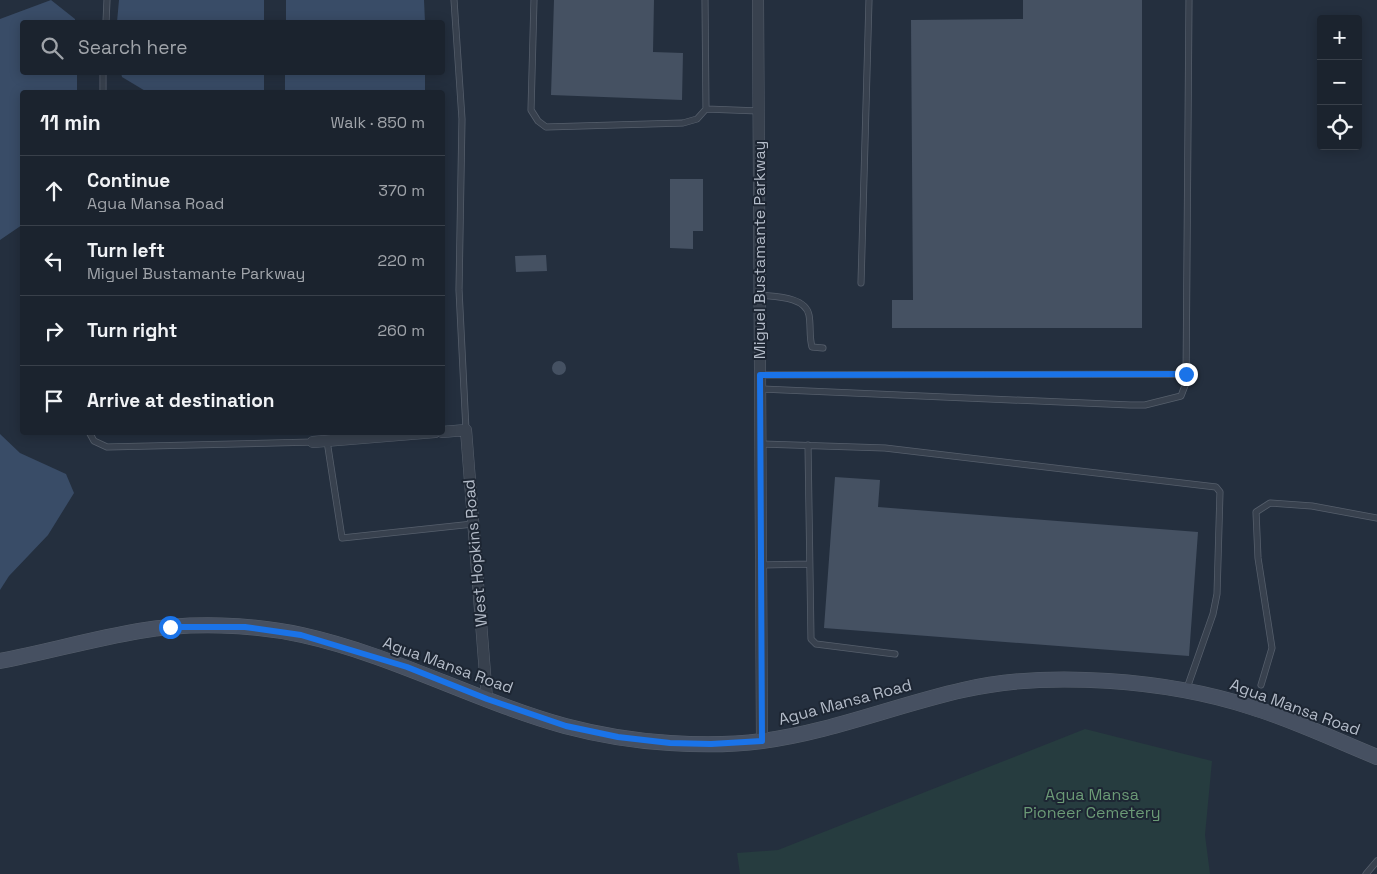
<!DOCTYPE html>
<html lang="en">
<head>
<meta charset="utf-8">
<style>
  :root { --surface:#1b232e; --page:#282f3a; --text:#f1f3f6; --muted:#a0a4aa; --line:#39404a }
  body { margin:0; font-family:"Space Grotesk",sans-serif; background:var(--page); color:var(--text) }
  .controls { position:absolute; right:15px; top:15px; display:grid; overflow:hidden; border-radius:5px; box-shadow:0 2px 12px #0003 }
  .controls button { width:45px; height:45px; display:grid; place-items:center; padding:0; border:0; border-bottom:1px solid var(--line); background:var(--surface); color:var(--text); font:25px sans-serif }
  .stop { position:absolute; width:15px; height:15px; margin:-11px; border:4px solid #1a73e8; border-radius:50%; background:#fff }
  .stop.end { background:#1a73e8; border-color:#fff; box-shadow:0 1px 5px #0008 }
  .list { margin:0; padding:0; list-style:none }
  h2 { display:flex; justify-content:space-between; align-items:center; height:65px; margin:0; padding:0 20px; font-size:21px }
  h2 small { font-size:16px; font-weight:400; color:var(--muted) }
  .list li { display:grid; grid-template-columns:32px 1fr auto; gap:15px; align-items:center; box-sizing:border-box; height:70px; padding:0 20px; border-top:1px solid var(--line) }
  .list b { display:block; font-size:19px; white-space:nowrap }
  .list p { margin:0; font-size:16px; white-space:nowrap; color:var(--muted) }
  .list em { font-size:16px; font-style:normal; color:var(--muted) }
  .icon { flex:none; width:28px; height:28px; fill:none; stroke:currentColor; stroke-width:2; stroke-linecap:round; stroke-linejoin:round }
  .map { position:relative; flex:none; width:1377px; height:874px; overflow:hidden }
  .search { position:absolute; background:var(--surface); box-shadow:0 2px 12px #0003; left:20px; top:20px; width:425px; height:55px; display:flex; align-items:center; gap:12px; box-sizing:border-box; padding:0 18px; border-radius:5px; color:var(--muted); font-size:19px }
  .panel { position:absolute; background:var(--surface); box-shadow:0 2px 12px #0003; left:20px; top:90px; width:425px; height:345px; border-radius:5px }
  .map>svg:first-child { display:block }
</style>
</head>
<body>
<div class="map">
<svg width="1377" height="874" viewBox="0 0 1377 874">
  <rect width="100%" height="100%" fill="#242f3e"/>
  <path fill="#263c3f" d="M1085,729l127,32 -7,74 5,39h-470l-3,-21 41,-3z"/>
  <path fill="#394c67" d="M51,0l24,19v3h-53v50l55,1v19h-55v133l-22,15v-221z
    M119,0h145v22h-147z
    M286,0h138l1,22h-139z
    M121,73h143v19h-117l-25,-15z
    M285,73h140v19h-140z
    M0,434l20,19 46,21 8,19 -26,42 -39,41 -9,14z"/>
  <path fill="#455162" d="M554,0h100l-1,52 30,1 -1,47 -131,-5z
    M1023,0h119v328h-250v-28h21l-2,-280 112,-1z
    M670,179h33v52h-10v18l-23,-1z
    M546,255l1,16 -31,1 -1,-16z
    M552 368a7 7 0 1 1 14 0a7 7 0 1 1-14 0Z
    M835,477l45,3 -2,27 320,25 -9,124 -365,-28z"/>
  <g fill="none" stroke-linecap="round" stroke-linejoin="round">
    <g stroke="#565f6c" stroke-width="7">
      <path id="service" d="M454,0l8,119 -3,171 7,140
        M534,0l-3,110 7,11 8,6 137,-4 14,-4 9,-10
        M705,0l1,109 53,2
        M106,22l1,-22
        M103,92v-20
        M861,283l8,-283
        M759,295c15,2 46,1 50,20 2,11 0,21 3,32l11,1
        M760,375l426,-1
        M760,389l370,16h15l36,-9 5,-13 3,-383
        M89,432l5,9 13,6 206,-5
        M327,441l15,97 131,-14
        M760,444l125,4 331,39 4,5 -3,102 -4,20 -27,77
        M808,445l3,194 5,5 79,10
        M760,565l49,-1
        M1261,685l11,-37 -14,-90 -2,-46 14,-9 42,3 65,12
        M1366,874l11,-13"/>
    </g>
    <g stroke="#565f6c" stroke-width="12">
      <path id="minor" d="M758,0l4,741
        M442,432l24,-2 21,269
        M313,442l122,-10"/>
    </g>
    <g stroke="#565f6c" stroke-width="16">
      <path id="secondary" d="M0,661c47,-9 92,-22 139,-30 51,-9 113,-7 163,4 91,20 173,66 263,91 34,9 70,15 105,17 30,2 62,2 92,-2 69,-9 134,-36 201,-51 85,-20 205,-10 288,17 43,13 84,33 126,50"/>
    </g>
    <use href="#service" stroke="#38414e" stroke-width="5.5"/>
    <use href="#minor" stroke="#38414e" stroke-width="11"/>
    <use href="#secondary" stroke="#465061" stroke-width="15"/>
  </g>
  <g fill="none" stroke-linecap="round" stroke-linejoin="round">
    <path stroke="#1a73e8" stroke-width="6" d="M170,627h75l56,8 106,32 80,32 79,27 52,11 52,6 41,1 51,-3 -2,-366 426,-1"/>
  </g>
  <g text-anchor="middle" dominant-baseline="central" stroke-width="4" stroke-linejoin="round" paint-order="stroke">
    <g font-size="16" fill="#b4bcc9" stroke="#1d2633">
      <text transform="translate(759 250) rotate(-90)">Miguel Bustamante Parkway</text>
      <text transform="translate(475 553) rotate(-95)">West Hopkins Road</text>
      <text transform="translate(448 665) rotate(20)">Agua Mansa Road</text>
      <text transform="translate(845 702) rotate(-15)">Agua Mansa Road</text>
      <text transform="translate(1295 707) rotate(20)">Agua Mansa Road</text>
    </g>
    <g font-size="16" fill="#6b9a76" stroke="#1d2633">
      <text x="1092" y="794">Agua Mansa<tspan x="1092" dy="18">Pioneer Cemetery</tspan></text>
    </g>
  </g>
</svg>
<div class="controls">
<button>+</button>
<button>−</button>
<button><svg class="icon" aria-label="locate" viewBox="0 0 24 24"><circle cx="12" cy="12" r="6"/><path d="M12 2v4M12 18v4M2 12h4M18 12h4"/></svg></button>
</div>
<div class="stop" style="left:170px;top:627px"></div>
<div class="stop end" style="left:1186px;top:374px"></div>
<div class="search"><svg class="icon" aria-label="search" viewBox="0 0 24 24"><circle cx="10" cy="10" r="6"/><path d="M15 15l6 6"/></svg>Search here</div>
<section class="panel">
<h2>11 min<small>Walk · 850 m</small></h2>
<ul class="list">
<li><svg class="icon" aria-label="ahead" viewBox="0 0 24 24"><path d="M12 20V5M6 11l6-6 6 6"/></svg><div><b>Continue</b><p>Agua Mansa Road</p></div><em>370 m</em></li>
<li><svg class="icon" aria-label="left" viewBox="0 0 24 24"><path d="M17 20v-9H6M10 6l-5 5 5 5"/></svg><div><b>Turn left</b><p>Miguel Bustamante Parkway</p></div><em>220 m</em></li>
<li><svg class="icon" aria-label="right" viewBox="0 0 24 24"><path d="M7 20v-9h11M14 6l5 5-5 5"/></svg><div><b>Turn right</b></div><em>260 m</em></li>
<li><svg class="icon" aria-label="arrive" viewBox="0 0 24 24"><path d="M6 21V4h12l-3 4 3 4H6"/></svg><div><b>Arrive at destination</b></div></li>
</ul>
</section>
</div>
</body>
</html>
